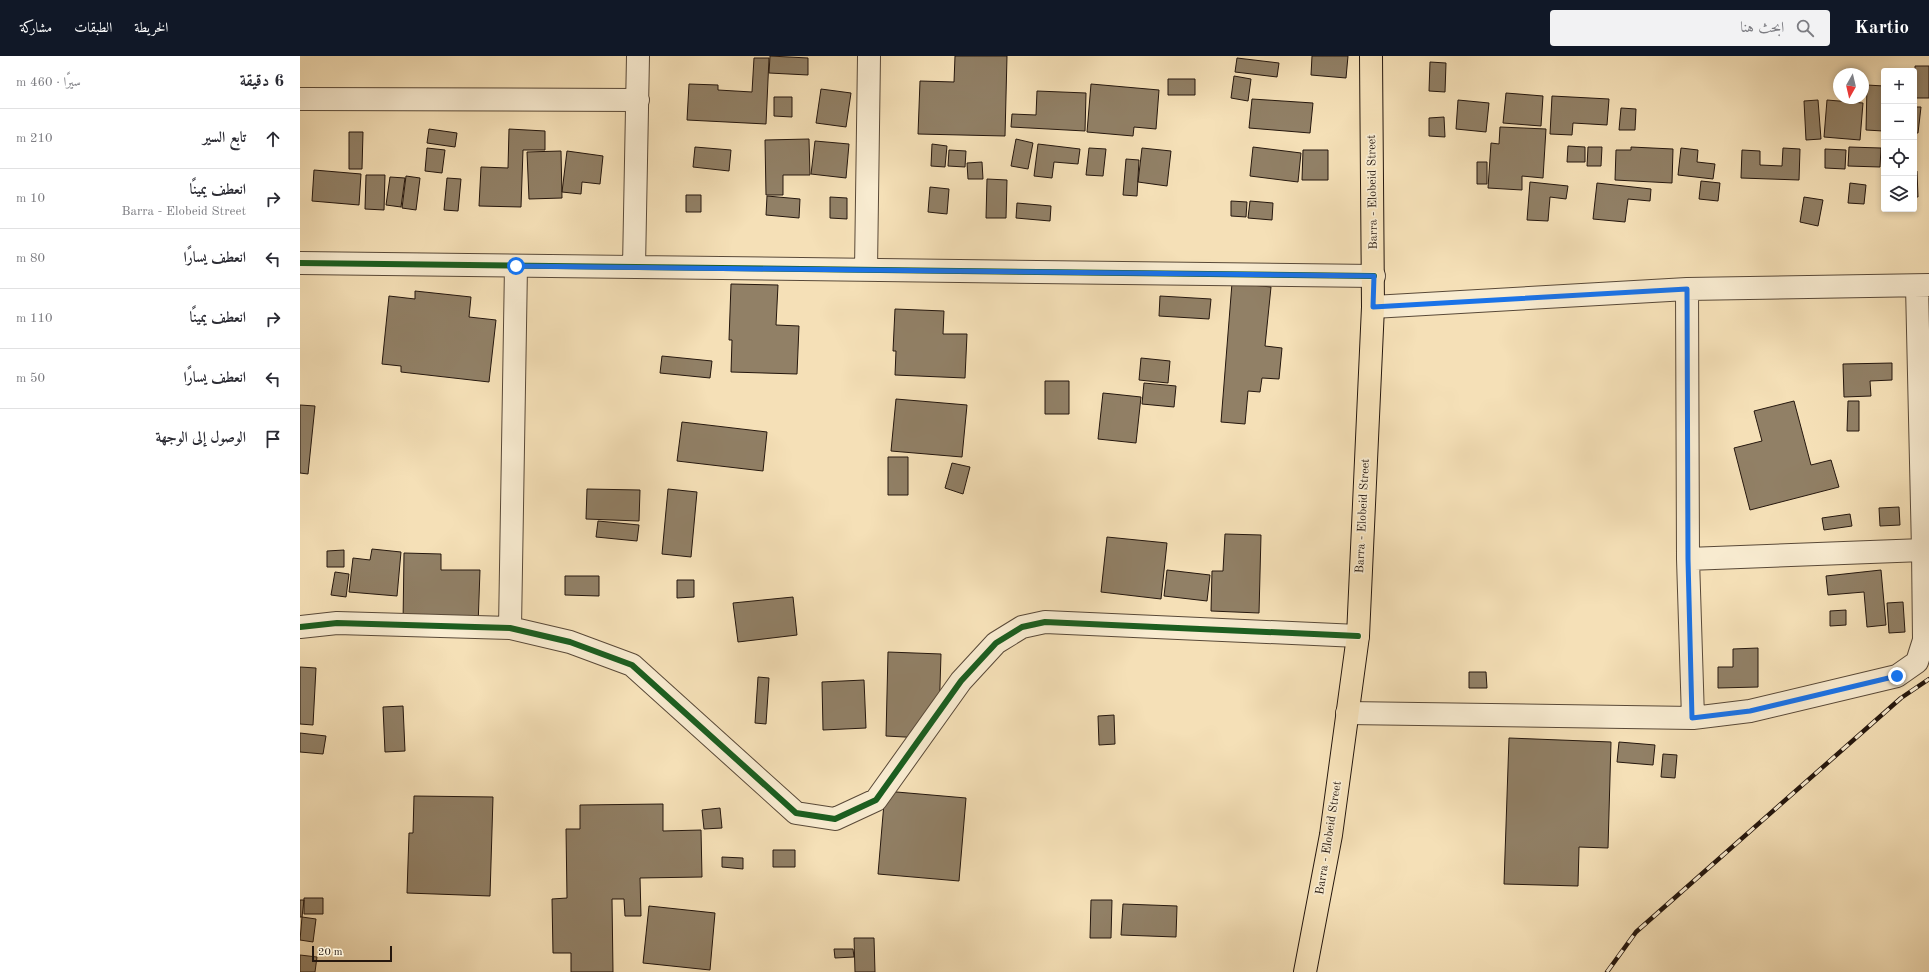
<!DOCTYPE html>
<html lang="ar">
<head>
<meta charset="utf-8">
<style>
  :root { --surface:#fff; --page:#f2f2f3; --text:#2b2b33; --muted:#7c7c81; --line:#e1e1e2; --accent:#111827 }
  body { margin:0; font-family:"Old Standard TT",Amiri,serif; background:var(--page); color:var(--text); direction:rtl }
  .controls { position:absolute; right:12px; top:12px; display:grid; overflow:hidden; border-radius:4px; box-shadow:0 2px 6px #0003 }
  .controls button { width:36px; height:36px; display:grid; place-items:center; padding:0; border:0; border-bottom:1px solid var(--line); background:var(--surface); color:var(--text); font:20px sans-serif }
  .compass { position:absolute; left:1533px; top:12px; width:36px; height:36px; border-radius:50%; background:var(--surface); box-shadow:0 2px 6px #0003; rotate:188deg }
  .scale { position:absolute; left:12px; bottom:10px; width:80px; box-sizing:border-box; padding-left:4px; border:2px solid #25170e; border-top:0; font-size:11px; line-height:14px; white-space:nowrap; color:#25170e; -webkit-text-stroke:3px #f8ebd0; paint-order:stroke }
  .stop { position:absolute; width:12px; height:12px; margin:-9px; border:3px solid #1a73e8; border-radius:50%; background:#fff }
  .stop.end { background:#1a73e8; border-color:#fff; box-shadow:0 1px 4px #0008 }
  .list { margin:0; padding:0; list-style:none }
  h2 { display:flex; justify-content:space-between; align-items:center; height:52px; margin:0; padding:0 16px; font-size:17px }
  h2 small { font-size:13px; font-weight:400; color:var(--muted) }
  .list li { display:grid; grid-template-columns:26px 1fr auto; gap:12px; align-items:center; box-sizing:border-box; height:60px; padding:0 16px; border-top:1px solid var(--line) }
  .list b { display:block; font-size:15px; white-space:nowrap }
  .list p { margin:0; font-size:13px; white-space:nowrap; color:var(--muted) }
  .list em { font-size:13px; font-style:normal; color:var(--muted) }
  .icon { flex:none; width:22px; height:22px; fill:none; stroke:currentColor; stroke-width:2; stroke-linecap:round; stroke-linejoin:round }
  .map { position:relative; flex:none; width:1629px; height:916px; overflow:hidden; direction:ltr }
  header { display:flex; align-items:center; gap:24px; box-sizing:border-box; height:56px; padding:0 20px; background:var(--accent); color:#fff }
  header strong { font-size:19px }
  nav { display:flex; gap:22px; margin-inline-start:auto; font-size:14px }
  .search { width:280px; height:36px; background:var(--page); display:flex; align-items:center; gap:10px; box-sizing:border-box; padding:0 14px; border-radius:4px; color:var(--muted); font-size:15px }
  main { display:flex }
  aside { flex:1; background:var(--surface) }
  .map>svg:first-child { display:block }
</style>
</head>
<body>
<header>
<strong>Kartio</strong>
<div class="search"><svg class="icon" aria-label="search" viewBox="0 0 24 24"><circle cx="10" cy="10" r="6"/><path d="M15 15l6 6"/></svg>ابحث هنا</div>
<nav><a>الخريطة</a><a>الطبقات</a><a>مشاركة</a></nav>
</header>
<main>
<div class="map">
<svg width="1629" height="916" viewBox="0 0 1629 916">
  <rect width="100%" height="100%" fill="#f5e0b7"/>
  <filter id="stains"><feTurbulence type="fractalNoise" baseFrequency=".005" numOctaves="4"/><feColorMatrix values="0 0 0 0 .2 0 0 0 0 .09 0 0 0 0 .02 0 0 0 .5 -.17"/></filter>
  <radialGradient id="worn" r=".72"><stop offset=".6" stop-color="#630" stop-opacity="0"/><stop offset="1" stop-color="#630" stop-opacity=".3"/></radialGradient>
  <path fill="#918066" stroke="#25170e" d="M470,0l38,2v17l-39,-2z
    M655,0h52l-2,80 -87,-2 2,-53 34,1z
    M1012,0h36l-2,22 -35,-3z
    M454,2h15l-3,66 -79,-4 2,-36 29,1v5l34,2z
    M937,2l42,5 -2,14 -42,-5z
    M1130,6l16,1 -1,29 -16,-1z
    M1615,10h14v32h-14z
    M934,20l17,3 -3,22 -17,-3z
    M868,23h27v16h-27z
    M791,28l68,6 -3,39 -22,-2 -1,9 -46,-4z
    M1567,29l17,1 -1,45 -17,-1z
    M521,33l30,4 -5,34 -30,-4z
    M737,35l49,2 -1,38 -74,-4 1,-13 24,1z
    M1206,37l37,3 -2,30 -38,-3z
    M1252,40l57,3 -2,26 -34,-2 -1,12 -22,-1z
    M474,41h18v20l-18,-1z
    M952,43l61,4 -3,30 -61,-5z
    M1158,44l31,3 -3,29 -30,-3z
    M1518,44l3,39 -15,1 -2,-39z
    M1527,44l36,3 -3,37 -36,-3z
    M1614,51h7l-3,26h-4z
    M1321,52l15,1 -1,21h-16z
    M1144,61l1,20 -16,-1v-18z
    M1200,71l46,2 -3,49 -21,-2v14l-34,-2 3,-45 8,1z
    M129,73l28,4 -2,14 -28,-4z
    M209,73l36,2v19h-22l-2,57 -42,-1 2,-39 27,1z
    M49,76h14l-1,37h-13z
    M509,83l1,36h-27v20h-17l-1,-55z
    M716,83l17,4 -5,26 -17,-3z
    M515,85l34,3 -3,34 -35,-4z
    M632,88l15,2 -2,21 -14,-1z
    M738,88l42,5 -2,15 -24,-2 -2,16 -18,-2z
    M1268,90l17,1v15h-18z
    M395,91l36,3 -2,21 -36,-4z
    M953,91l48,6 -3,29 -48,-6z
    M1288,91h14l-1,19h-14z
    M1331,91l42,2 -1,34 -57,-3 1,-30h15z
    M1549,91l32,1 -1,19 -32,-1z
    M127,92l18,2 -3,23 -17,-2z
    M789,92l17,1 -3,27 -17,-1z
    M842,92l29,3 -4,35 -29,-4z
    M1381,92l17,2 -1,12 18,2 -2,15 -35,-4z
    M1483,92l17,1 -1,31 -58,-2 1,-28 18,1v14l22,1z
    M1525,93l21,1 -1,19 -20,-1z
    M649,94l17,1 -1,16 -17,-1z
    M1003,94h25v30h-26z
    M261,95l1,47 -33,1 -2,-47z
    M267,95l36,5 -3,28 -18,-2 -1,12 -19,-2z
    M826,103l13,1 -2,36 -14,-1z
    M682,106l1,17h-15l-1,-16z
    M1177,106h10v22h-10z
    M14,114l47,4 -2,31 -47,-4z
    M1614,115h3l1,26h-4z
    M66,119h19l-1,35 -19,-1z
    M106,120l14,2 -4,32 -14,-2z
    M90,121l15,1 -4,29 -15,-2z
    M147,122l14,1 -3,32 -14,-1z
    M687,123l20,1 -1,38h-20z
    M1401,125l19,2 -2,18 -19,-2z
    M1230,126l38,4 -2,13 -16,-2 -2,24 -21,-1z
    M1297,127l54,6 -1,12 -22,-2 -3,23 -32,-3z
    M1550,127l16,2 -2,19 -16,-1z
    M630,131l19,2 -2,25 -19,-2z
    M386,139h15v17h-15z
    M467,140l33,3 -1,19 -33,-3z
    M530,141l17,1v21l-17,-1z
    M1504,141l19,3 -5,26 -18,-4z
    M931,145l16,1 -1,15 -15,-1z
    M950,145l23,2 -1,17 -24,-2z
    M717,147l34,3 -1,15 -34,-3z
    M932,227l39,4 -6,59 17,2 -3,31 -17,-1 -2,14 -12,-1 -3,33 -24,-2z
    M431,228l47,1 -2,40 23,1 -2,48 -66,-2 1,-32h-3z
    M115,235l56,6 -2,20 27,3 -7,62 -88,-10v-6l-19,-2 7,-68 26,3z
    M860,240l51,3 -2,20 -50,-3z
    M595,253l49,2 -1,23h24l-2,44 -70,-3 1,-24h-3z
    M362,300l50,5 -2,17 -50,-5z
    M841,302l29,3 -2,22 -29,-3z
    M1592,307v17l-22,1 1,15 -27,1 -1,-33z
    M745,325h24v33h-24z
    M844,327l32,3 -2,21 -32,-3z
    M803,337l38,4 -5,46 -38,-4z
    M596,343l71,6 -5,52 -71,-6z
    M1494,345l17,64 20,-5 8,27 -89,23 -16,-62 28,-7 -8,-30z
    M1548,345h11v30h-12z
    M0,349l15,1 -7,68 -8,-1z
    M382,366l85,10 -4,39 -86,-10z
    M588,401h20v38h-20z
    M652,407l18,4 -7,27 -18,-6z
    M287,433l53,1 -1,31 -53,-2z
    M368,433l29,3 -6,65 -29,-3z
    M1599,451l1,18 -20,1 -1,-18z
    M1550,458l2,12 -28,4 -2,-12z
    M298,465l41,4 -2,16 -41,-4z
    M925,478l36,1 -2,78 -48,-2 1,-40h11z
    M807,481l60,6 -6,56 -60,-7z
    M72,493l29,3 -4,44 -48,-4 4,-34 17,2z
    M44,494v17h-17v-16z
    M104,497l37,1v16h39l-2,56 -75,-2z
    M867,514l43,5 -3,26 -43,-5z
    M1581,514l5,55 -19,2 -3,-35 -36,3 -2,-19z
    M35,516l14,2 -3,23 -15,-2z
    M265,520h34v20l-34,-1z
    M377,524h17v17l-17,1z
    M493,541l4,38 -59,7 -5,-39z
    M1603,546l2,30 -16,1 -2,-30z
    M1546,554v15l-16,1v-15z
    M1458,592v39l-40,1v-21h15v-18z
    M588,596l53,2 -2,64 -16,20 -37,-2z
    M0,611l16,1 -3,57 -13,-1z
    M1169,616h17l1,16h-18z
    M458,621l11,1 -3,46 -11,-1z
    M564,624l2,48 -43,2 -1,-48z
    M103,650l2,45 -20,1 -2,-45z
    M814,659l1,29 -16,1 -1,-29z
    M0,677l26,3 -3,18 -23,-2z
    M1209,682l102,4 -3,106 -29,-1 -1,39 -74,-2z
    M1319,686l36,3 -2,20 -36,-3z
    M1363,698l14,1 -2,23 -14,-1z
    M585,735l81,7 -7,83 -81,-7z
    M114,740l79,1 -3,99 -83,-3 2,-60h4z
    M363,748v27l38,-1 1,47 -62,1 1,38h-16l-1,-17h-12l1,73h-42v-19h-18l-1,-54 15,-1 -1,-69h14v-24z
    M420,752l2,20 -18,1 -2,-19z
    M473,794h22v17h-22z
    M422,801l21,1v11l-21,-2z
    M4,842h19v16h-19z
    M0,844h4l-2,17h-2z
    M791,844h21l-1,38h-21z
    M823,848l54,2 -1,31 -55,-2z
    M349,850l66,7 -5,57 -67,-7z
    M2,861l14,2 -3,23 -13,-2z
    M554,882h20l1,34h-20z
    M534,893h19l1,8 -19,1z
    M0,899l17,2 -2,15h-15z"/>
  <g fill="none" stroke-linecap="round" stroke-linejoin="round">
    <g stroke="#594938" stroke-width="24">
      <path id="minor" d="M0,43l338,1
        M0,207l1074,13
        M334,211l4,-211
        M566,214l3,-214
        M1387,233l1,270 5,159
        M1073,251l314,-18 242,-4
        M1388,503l235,-9
        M0,571l37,-4 173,5 60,14 62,23 164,148 39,6 41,-19 85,-119 35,-38 26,-16 23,-5 313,14
        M210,572l6,-362
        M1047,657l346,5 57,-7 147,-35 20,-14 7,-22 -1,-90 -6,-264"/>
    </g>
    <g stroke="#25170e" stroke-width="24">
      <path id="major" d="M1005,916l26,-137 27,-199 15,-329 -2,-251"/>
    </g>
    <use href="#minor" stroke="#f8ebd0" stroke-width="22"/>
    <use href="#major" stroke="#f5e0b7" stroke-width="22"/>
    <g stroke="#25170e" stroke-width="4.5">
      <path id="rail" d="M1307,916l29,-40 265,-234 28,-19"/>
    </g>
    <use href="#rail" stroke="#f8ebd0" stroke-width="3" stroke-dasharray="9" stroke-linecap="butt"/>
    <g stroke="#f8ebd0" stroke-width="8">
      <path id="cycleway" d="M0,207l1074,13
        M0,571l37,-4 173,5 60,14 62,23 164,148 39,6 41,-19 85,-119 35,-38 26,-16 23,-5 313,14"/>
    </g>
    <use href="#cycleway" stroke="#1b5e20" stroke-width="6"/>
  </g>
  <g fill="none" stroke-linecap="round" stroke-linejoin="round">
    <path stroke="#1a73e8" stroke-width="5" d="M216,210l858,10 -1,31 314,-18 1,270 4,159 58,-7 147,-35"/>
  </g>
  <g text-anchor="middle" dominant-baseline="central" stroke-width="3.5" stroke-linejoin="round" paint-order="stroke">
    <g font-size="12" fill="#25170e" stroke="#f8ebd0">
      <text transform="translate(1073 136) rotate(-91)">Barra - Elobeid Street</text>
      <text transform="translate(1063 460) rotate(-87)">Barra - Elobeid Street</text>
      <text transform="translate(1029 782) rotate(-81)">Barra - Elobeid Street</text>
    </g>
  </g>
  <rect width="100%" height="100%" filter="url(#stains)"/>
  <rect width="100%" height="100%" fill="url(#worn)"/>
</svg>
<div class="controls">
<button>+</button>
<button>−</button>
<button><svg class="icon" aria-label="locate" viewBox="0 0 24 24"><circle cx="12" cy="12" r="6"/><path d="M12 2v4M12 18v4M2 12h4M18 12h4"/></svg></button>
<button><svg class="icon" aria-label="layers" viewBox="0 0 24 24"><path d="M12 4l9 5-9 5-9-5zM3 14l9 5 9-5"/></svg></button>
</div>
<svg class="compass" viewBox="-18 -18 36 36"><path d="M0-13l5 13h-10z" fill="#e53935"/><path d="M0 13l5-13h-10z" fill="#7c7c81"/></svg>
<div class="scale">20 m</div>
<div class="stop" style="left:216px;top:210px"></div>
<div class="stop end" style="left:1597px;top:620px"></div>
</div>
<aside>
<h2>6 دقيقة<small>سيرًا · 460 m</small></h2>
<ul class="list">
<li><svg class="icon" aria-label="ahead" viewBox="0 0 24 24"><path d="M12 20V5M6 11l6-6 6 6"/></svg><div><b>تابع السير</b></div><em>210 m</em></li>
<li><svg class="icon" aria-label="right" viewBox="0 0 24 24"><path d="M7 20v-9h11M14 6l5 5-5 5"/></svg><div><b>انعطف يمينًا</b><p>Barra - Elobeid Street</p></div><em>10 m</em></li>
<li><svg class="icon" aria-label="left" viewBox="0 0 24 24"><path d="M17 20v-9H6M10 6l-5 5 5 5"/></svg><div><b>انعطف يسارًا</b></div><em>80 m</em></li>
<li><svg class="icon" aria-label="right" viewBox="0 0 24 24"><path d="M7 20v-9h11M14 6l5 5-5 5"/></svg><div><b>انعطف يمينًا</b></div><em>110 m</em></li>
<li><svg class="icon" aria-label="left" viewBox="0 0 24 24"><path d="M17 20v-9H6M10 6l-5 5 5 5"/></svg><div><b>انعطف يسارًا</b></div><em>50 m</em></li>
<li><svg class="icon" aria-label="arrive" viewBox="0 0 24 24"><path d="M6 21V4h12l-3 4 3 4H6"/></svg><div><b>الوصول إلى الوجهة</b></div></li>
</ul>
</aside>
</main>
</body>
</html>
